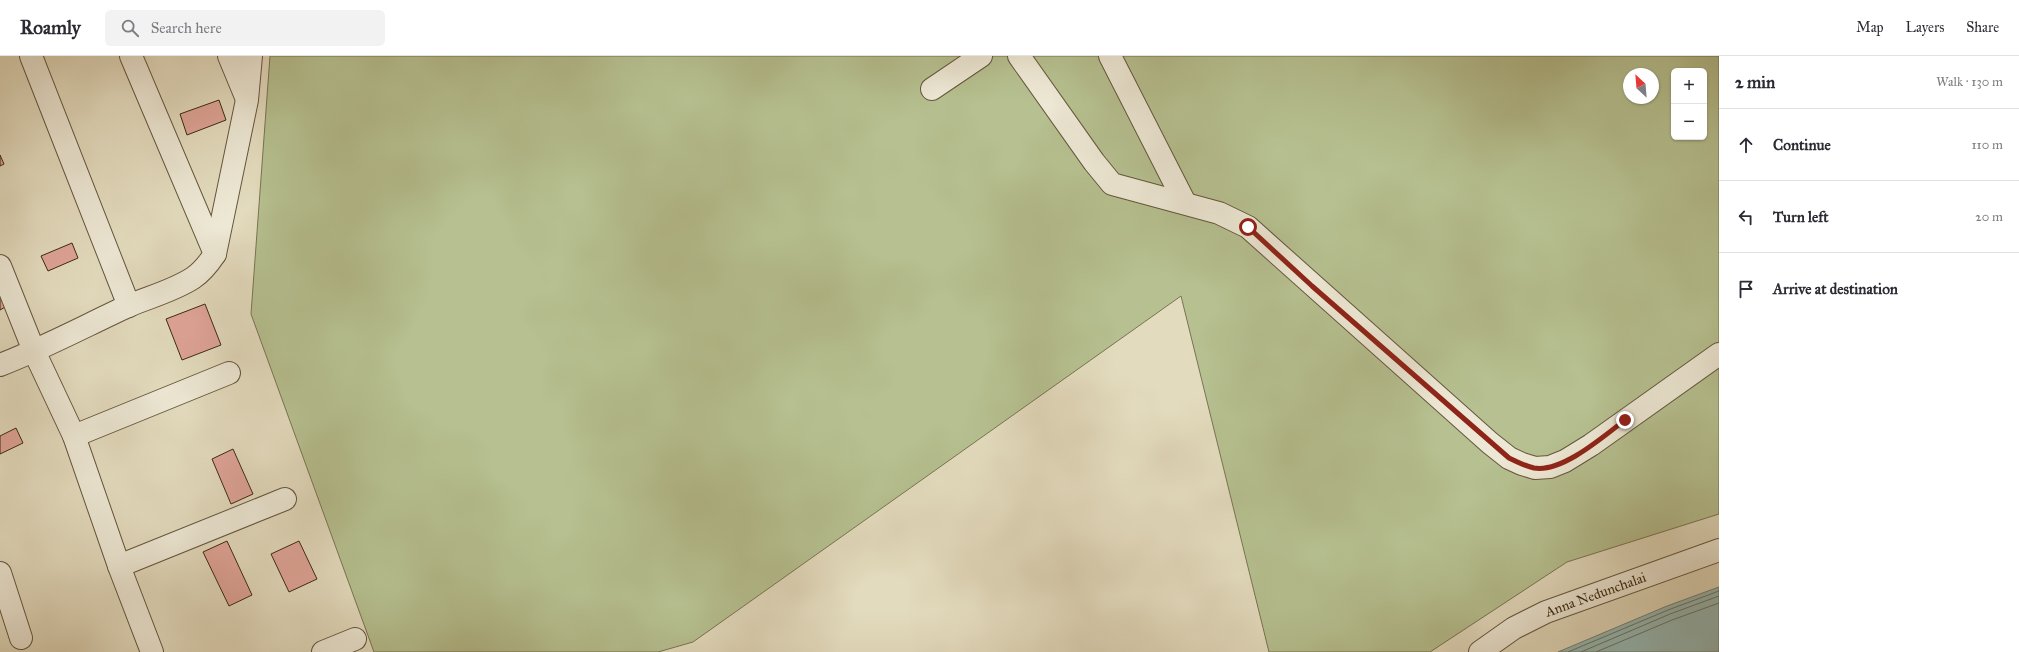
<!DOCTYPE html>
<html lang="en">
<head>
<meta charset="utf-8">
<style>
  :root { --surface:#fff; --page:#f2f2f3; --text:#2b2b33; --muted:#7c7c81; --line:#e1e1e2 }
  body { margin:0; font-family:"IM FELL Great Primer",serif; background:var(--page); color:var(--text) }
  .controls { position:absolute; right:12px; top:12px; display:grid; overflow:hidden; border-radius:6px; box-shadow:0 1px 3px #0004 }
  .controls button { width:36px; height:36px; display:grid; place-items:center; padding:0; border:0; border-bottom:1px solid var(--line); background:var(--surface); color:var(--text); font:20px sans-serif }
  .compass { position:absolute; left:1623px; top:12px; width:36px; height:36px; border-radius:50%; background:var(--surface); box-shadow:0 1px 3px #0004; rotate:334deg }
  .stop { position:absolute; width:12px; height:12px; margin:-9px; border:3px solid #8f2418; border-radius:50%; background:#fff }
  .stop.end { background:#8f2418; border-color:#fff; box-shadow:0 1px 4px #0008 }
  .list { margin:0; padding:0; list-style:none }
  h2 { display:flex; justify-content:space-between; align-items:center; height:52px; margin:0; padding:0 16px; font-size:17px }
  h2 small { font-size:13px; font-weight:400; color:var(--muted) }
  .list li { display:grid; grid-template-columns:26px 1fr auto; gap:12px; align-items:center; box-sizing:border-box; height:72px; padding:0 16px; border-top:1px solid var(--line) }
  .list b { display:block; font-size:15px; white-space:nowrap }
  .list em { font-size:13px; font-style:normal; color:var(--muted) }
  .icon { flex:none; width:22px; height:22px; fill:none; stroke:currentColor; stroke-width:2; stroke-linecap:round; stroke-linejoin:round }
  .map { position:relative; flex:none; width:1719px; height:596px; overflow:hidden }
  header { display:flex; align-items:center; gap:24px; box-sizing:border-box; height:56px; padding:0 20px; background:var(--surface); border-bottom:1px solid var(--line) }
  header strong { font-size:19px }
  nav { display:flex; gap:22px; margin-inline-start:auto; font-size:14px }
  .search { width:280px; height:36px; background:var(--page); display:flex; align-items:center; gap:10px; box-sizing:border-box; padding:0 14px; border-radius:6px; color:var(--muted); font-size:15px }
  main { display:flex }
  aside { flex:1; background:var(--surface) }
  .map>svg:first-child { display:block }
</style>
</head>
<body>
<header>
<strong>Roamly</strong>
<div class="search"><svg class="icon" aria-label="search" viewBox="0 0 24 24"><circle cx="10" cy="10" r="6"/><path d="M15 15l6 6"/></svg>Search here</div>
<nav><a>Map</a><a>Layers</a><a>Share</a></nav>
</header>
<main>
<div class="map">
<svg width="1719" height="596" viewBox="0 0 1719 596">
  <rect width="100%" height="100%" fill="#e3dbbe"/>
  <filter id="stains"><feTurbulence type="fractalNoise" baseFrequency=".005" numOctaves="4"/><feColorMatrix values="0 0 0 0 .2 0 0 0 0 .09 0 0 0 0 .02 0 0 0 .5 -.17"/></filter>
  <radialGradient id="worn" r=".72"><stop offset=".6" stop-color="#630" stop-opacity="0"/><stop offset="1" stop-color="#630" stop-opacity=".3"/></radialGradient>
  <path fill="#b6c090" stroke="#787452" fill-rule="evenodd" d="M270,0h1449v458l-152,48 -137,90h-161l-88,-356 -488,346 -35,10h-284l-123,-338zM1674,15h30v66h-30zM1629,18h24v24h-24z"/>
  <path fill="#96bab7" stroke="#728075" d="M1719,531v65h-161l109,-46z"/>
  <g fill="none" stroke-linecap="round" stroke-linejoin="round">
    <path stroke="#687265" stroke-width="1" d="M1568,596l100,-42 51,-19
      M1581,596l89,-38 49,-18
      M1596,596l76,-32 47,-17"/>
  </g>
  <path fill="#dfa498" stroke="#3b2913" d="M219,44l7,20 -39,15 -7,-21z
    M0,99l4,9 -4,2z
    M72,187l6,15 -30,13 -7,-15z
    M0,235l7,15 -7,4z
    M205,248l16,41 -39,15 -16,-41z
    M16,372l7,15 -23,11v-18z
    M233,393l20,45 -22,10 -19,-45z
    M227,485l25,54 -23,11 -26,-54z
    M299,485l18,38 -28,13 -18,-38z"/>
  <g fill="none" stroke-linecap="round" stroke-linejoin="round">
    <g stroke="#65563e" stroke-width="24">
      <g id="minor">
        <path d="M31,0l98,250"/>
        <path d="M131,0l84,198"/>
        <path d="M229,0l17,41"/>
        <path d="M1019,0l75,106 18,22 107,29 29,14 242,216 19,15 13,6 13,4 15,-1 15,-6 26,-16 128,-91"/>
        <path d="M1110,0l75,147"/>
        <path d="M932,33l49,-33"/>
        <path d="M0,210l34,85 40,85 45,130 33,86"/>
        <path d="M0,309c44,-17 85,-39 128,-59 21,-9 45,-15 65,-28 9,-6 16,-15 22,-24l32,-154 4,-44"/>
        <path d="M74,380l155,-63"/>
        <path d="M119,510l166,-67"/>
        <path d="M0,517l21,65"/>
        <path d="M323,596l32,-13"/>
        <path id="s1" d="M1480,596l34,-24 32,-16 173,-62"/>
      </g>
    </g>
    <use href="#minor" stroke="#ede8d5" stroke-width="22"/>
  </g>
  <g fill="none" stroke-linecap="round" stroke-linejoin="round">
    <path stroke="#8f2418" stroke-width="5" d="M1248,171l64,59 197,172c8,4 16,8 25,10 28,5 70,-32 91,-48"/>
  </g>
  <g text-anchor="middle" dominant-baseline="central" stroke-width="3" stroke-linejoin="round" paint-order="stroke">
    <g font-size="14" fill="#3b2913" stroke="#ede8d5">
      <text stroke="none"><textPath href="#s1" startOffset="130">Anna Nedunchalai</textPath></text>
    </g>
  </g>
  <rect width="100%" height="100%" filter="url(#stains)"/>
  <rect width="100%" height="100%" fill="url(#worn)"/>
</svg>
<div class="controls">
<button>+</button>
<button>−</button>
</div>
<svg class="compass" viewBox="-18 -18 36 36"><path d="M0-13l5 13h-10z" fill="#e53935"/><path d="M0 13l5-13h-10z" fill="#7c7c81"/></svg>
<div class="stop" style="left:1248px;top:171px"></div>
<div class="stop end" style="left:1625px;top:364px"></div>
</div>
<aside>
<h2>2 min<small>Walk · 130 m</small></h2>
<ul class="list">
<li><svg class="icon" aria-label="ahead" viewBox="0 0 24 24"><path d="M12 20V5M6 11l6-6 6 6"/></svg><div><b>Continue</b></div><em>110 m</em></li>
<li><svg class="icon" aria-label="left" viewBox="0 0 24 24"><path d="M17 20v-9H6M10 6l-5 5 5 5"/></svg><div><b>Turn left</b></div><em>20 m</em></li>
<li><svg class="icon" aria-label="arrive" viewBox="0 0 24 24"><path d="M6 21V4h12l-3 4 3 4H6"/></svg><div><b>Arrive at destination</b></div></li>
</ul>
</aside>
</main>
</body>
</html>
